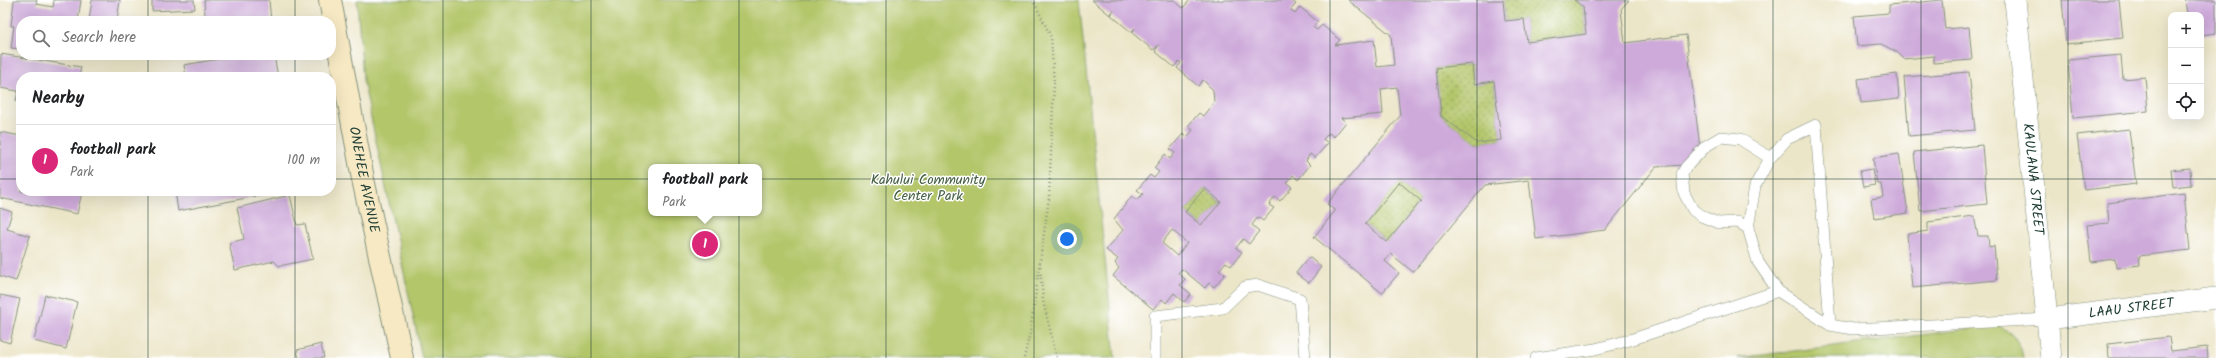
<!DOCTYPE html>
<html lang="en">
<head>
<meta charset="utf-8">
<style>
  :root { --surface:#fff; --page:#f6f6f6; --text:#202124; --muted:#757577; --line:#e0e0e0; --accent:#db2777 }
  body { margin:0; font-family:Kalam,sans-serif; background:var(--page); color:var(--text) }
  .controls { position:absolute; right:12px; top:12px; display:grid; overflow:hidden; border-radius:8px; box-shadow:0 4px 16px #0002 }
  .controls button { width:36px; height:36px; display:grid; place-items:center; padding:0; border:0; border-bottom:1px solid var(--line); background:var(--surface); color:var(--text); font:20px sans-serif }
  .you { position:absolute; left:1067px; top:239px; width:14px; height:14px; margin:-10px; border:3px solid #fff; border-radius:50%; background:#1a73e8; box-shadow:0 0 0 6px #1a73e833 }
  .badge { display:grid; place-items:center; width:26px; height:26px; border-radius:50%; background:var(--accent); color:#fff; font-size:13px; font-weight:700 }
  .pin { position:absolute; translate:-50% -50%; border:2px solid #fff; box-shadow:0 1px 4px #0006 }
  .popup { position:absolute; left:648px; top:164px; width:114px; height:52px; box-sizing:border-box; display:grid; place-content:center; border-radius:8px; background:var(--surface); filter:drop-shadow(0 1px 3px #0005); font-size:13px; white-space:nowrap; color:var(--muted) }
  .popup b { font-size:15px; color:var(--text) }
  .popup::after { content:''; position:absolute; left:50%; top:100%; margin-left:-8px; border:8px solid transparent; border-top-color:var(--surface) }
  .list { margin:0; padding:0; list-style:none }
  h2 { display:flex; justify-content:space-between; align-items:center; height:52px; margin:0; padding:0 16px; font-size:17px }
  h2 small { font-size:13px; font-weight:400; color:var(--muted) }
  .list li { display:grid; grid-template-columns:26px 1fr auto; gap:12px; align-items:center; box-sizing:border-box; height:72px; padding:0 16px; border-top:1px solid var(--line) }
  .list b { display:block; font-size:15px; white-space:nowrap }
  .list p { margin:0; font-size:13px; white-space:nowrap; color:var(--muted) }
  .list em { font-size:13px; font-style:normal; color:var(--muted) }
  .icon { flex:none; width:22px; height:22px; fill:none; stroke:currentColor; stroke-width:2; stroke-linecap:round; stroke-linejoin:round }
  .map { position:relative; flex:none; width:2216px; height:358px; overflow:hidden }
  .search { position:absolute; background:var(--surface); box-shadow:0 4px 16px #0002; left:16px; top:16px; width:320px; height:44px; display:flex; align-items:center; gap:10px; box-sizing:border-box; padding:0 14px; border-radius:16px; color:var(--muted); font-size:15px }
  .panel { position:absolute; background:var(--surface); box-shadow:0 4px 16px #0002; left:16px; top:72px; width:320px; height:124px; border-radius:16px }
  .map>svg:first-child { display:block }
</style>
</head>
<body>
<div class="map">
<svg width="2216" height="358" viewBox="0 0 2216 358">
  <defs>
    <pattern id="garden-dots" width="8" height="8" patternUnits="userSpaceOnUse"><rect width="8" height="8" fill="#b3c66a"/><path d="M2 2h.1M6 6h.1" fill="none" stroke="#91a258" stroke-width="1.8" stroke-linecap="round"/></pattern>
  </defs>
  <rect width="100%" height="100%" fill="#fff"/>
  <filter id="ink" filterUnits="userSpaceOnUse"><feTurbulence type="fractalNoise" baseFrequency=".025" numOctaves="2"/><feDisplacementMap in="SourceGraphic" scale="8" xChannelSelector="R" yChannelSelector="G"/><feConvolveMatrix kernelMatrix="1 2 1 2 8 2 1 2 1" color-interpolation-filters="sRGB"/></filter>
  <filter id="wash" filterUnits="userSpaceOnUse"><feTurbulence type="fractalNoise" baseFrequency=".012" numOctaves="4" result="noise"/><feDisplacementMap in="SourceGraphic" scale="16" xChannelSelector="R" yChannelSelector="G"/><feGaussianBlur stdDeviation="0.9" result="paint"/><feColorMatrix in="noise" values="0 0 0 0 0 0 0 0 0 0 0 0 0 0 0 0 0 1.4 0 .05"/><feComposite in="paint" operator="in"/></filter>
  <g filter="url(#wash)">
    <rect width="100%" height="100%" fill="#ece6c9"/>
    <path fill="#b3c66a" stroke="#69824f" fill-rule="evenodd" d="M357,0h722l36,358h-693l-59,-278zM651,167h108v46h-108z
      M1999,325c13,8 22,17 24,33h-285z"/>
    <path fill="url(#garden-dots)" stroke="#69824f" d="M1503,0h71l9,7 3,27 -59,8 -3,-23 -19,2z
      M1472,64l2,20 20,-3 7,59 -24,3 -36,-27 -5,-48z
      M1399,182l22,19 -34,41 -22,-18z
      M1205,188l16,14 -20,23 -16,-13z"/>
    <g id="blocks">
      <path fill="#ceaada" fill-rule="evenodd" d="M14,0h23l-1,4 17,3 1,-7h27l-3,21h-57v28l-10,-1 3,-22h-3z
        M92,0h28l-3,21h-28z
        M152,0h42l1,9 -43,2z
        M204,0h65l2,21h-93v-2l27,-3z
        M1092,0h82l9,8 7,-8h101l5,4 -5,6 4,4 5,-7 18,15 -5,5 4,3 5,-5 18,15 -5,5 39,-5 3,27 17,-2 -3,-30 -43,-35h155l2,21 19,-2 3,23 59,-8 -3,-27 -9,-7h55l-8,9 4,34 61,-8 14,113 -16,17 -28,2 -51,63 -69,9 -7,-59 -44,5 -72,87 -22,-18 -6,7 14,12 -17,20 -68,-56 21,-26 -8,-7 73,-88 -3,-29 -16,2 2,25 -42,4 5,4 -12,15 -5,-4 -6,6 5,4 -13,15 -5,-4 -4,7 4,4 -12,15 -5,-5 -6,8 5,4 -12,14 -5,-4 -6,8 5,3 -11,13 -5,-4 -6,8 7,6 -10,13 -6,-5 -7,9 6,4 -11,14 -5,-4 -7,8 6,4 -11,13 -5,-4 -4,5 -23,-19 -4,4 7,6 -5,6 11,9 -7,8 -10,-9 -8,10 -4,-4 -9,10 -40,-33 6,-8 -4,-5 3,-4 -12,-9 17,-20 -9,-11 18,-23 5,4 6,-6 -6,-4 13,-15 4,3 5,-6 -5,-4 11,-14 5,5 5,-6 -5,-4 13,-15 4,3 6,-7 -5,-4 11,-13 4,3 11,-14 -1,-12 -10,-10 -5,6 -21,-18 4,-5 -2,-2 -5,6 -19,-16 4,-6 -6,5 -21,-17 3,-5 -4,4 -20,-17 3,-5 -4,5zM1472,64l2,20 20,-3 7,59 -24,3 -36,-27 -5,-48zM1399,182l22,19 -34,41 -22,-18zM1205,188l16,14 -20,23 -16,-13zM1172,230l15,13 -10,13 -15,-13z
        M1942,0l3,29 24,-2 3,33 -38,3v-7l-30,3 -7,-7 -16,-8 -24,2 -3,-30 35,-3v-8z
        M2062,0h57l4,38 -57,6z
        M2185,0h31v33l-15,2v-20h-14z
        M1,54l80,13 -2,10h-58v24h-5l2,-10 -18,-3z
        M243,55h31l4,22h-92l-2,-12z
        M2121,55l2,24 22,-2 3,34 -75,7 -5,-58z
        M1969,72l6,58 -66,6 -5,-59z
        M1897,74l2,25 -38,4 -3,-24z
        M2129,129l7,55 -52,6 -7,-55z
        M0,132l21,4v55l61,1 -5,22 -77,-16z
        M1982,145l5,59 -67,7 -6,-59z
        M1899,154l9,59 -34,5 -3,-19 12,-2 -2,-13h-4l-4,-26z
        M2190,168l1,17 -18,2 -2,-17z
        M1872,169l3,16 -12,2 -3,-16z
        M175,191h103v1l-100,19z
        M2184,193l6,57 -51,6 1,9 -24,3 -1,-9 -24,3 -4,-37 22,-2 -2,-20z
        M290,195l7,30 8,-1 8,35 -34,7 -5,-5 -39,9 -6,-27 15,-4 -7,-31z
        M0,208l12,4 -5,17 23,7 -14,45 -16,-5z
        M1974,216l4,20h10l1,11 5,-1 3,34 -85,8 -5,-54 21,-3v-9z
        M1309,257l12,10 -12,16 -13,-10z
        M0,295l20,4 -10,44 -10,-3z
        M45,295l32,7 -11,47 -32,-8z
        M2169,337l2,14 36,-4 1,11h-99l-1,-14z
        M321,344l3,14h-25l-2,-8z"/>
    </g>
  </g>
  <g filter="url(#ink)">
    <use href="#blocks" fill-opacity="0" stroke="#86927e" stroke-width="1"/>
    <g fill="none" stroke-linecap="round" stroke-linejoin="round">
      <g stroke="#86927e" stroke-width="12">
        <path id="lane" d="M1748,228l-10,-6 -20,1 -17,-7 -8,-6 -9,-17 -2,-19 4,-7 20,-21 15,-9 19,2 30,19
          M1830,325l-14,-200 -29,14 -17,19 -15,28 -7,42 10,34 20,29 52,34 23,4 194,-10
          M1155,358v-42l68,-8 22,-21 13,-2 42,14 5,59
          M1536,358l59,-9 35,-9 148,-49"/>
      </g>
      <g stroke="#86927e" stroke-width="22">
        <g id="street">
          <path id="s1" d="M2015,0l36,358"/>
          <path id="s2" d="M2047,319l169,-21"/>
        </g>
      </g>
      <g stroke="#86927e" stroke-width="24">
        <g id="secondary">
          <path id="s3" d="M330,0l33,179 39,179"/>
        </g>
      </g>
      <path stroke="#86927e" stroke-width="2.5" stroke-dasharray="1 3" stroke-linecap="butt" d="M1040,266l3,35 14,57
        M1024,358l6,-25 19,-135 5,-115 -3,-46 -18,-37"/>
      <use href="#lane" stroke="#fff" stroke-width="11"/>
      <use href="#street" stroke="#fff" stroke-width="21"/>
      <use href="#secondary" stroke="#f6e9c3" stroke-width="22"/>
    </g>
  </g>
  <path fill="none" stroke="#1f3d34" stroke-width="1" stroke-opacity="0.55" d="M148,0v21M295,0v21M443,0v358M591,0v358M739,0v358M886,0v358M1034,0v358M1182,0v358M1330,0v358M1477,0v358M1625,0v358M1773,0v358M1921,0v358M2068,0v358M148,55v22M295,55v22M0,179h21M331,179h1885M148,191v167M295,191v167"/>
  <g text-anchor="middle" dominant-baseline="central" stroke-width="3" stroke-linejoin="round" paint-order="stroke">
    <g font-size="14" fill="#1f3d34" stroke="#fff">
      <text stroke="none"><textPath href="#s3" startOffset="183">ONEHEE AVENUE</textPath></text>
      <text stroke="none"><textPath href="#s1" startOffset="180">KAULANA STREET</textPath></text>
      <text stroke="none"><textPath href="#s2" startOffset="85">LAAU STREET</textPath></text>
    </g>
    <g font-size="14" fill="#445f42" stroke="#fff">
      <text x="928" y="180">Kahului Community<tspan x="928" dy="16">Center Park</tspan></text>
    </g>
  </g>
</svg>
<div class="controls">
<button>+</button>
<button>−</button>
<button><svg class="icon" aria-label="locate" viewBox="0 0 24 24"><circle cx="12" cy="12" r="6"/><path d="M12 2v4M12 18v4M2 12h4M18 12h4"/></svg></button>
</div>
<div class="you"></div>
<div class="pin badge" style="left:705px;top:244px">1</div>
<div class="popup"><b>football park</b>Park</div>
<div class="search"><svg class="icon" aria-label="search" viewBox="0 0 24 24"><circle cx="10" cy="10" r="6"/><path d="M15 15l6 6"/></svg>Search here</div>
<section class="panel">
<h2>Nearby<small></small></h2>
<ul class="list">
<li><span class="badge">1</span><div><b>football park</b><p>Park</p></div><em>100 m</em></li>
</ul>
</section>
</div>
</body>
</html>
